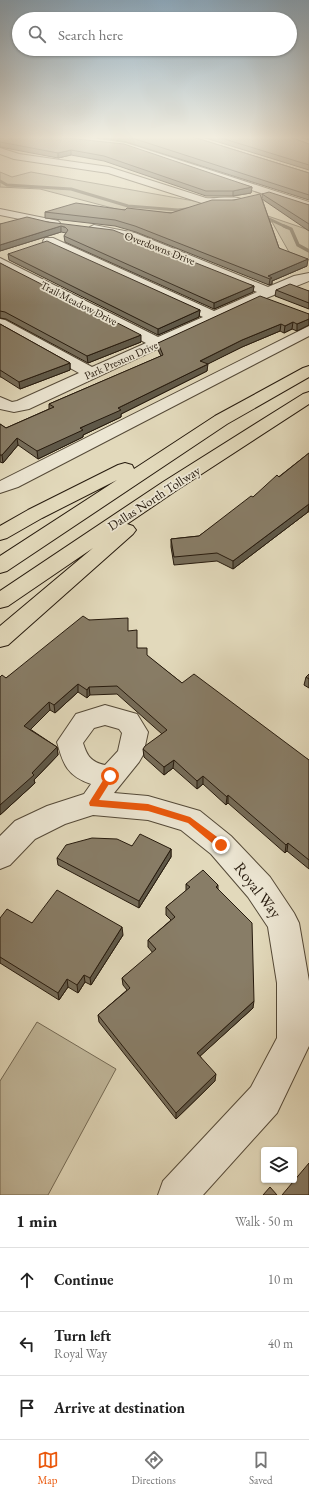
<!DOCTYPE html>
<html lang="en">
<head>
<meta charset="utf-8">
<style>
  :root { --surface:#fff; --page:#f2f2f2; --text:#222; --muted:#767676; --line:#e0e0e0; --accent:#ea580c }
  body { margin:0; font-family:"EB Garamond",serif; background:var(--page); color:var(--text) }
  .controls { position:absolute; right:12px; bottom:12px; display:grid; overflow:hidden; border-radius:4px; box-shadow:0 1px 3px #0004 }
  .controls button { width:36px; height:36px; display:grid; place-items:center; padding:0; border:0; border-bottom:1px solid var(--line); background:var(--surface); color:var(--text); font:20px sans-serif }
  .stop { position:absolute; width:12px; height:12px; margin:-9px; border:3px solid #ea580c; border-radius:50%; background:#fff }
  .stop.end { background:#ea580c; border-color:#fff; box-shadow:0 1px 4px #0008 }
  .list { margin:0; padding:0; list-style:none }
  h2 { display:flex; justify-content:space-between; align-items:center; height:52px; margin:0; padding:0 16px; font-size:17px }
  h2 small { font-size:13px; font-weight:400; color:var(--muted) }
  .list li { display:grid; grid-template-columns:26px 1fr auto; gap:12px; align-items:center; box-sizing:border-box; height:64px; padding:0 16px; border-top:1px solid var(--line) }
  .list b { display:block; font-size:15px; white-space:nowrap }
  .list p { margin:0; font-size:13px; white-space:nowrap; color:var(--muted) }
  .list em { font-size:13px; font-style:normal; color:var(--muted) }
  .icon { flex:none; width:22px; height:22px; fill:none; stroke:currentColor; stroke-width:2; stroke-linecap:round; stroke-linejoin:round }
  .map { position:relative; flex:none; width:309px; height:1195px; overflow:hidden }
  .search { position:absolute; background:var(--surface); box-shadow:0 1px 3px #0004; left:12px; right:12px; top:12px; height:44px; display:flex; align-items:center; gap:10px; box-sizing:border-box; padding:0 14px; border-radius:22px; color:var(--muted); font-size:15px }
  .sheet { height:244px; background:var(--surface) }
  nav { display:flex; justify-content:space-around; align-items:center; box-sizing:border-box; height:56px; border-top:1px solid var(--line); background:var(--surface); font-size:11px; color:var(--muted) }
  nav a { display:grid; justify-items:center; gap:2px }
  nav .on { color:var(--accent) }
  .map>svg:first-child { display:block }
</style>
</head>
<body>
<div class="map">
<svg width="309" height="1195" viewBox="0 0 309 1195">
  <rect width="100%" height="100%" fill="#e2d9bb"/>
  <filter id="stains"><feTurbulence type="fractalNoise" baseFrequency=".005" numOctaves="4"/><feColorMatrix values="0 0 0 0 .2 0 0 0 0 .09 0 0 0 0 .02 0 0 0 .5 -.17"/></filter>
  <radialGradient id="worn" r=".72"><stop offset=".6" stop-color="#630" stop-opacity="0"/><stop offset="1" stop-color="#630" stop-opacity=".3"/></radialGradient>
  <path fill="#c2b99d" stroke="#746a55" d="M0,172l12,5 19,-5 225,40 53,18v30l-20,-8 -17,-30 -52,-11 -53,2 -47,-3 -80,-21 -40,-2z
    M37,1022l79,47 -68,126h-48v-114z"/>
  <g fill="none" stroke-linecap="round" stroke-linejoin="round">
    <path stroke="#706652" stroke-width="3" d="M0,181l7,4 64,4 57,17 50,4 9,-1
      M263,216l23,11"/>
    <path stroke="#706652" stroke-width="3.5" d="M284,226l7,3 7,16 11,6"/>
    <g stroke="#554a38" stroke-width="2">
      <path id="minor" d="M46,137h38l42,6 183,59v7l-185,-61 -20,-3 -54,-5z
        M0,148l19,6 90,13 97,31c9,1 32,-3 37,2 -5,7 -29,5 -38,4l-97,-31 -94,-14 -14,-5z
        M0,209l54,11 4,1 2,2 -2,2 -4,1 -54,-11z
        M94,225l41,8 133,54 26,-11 15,-3v8l-45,18 -235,110 -15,3 -14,-3v-12l12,5 5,-1 62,-28 -79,-44v-10l5,1 87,47 54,-24 -146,-76v-9l158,79 45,-20 -158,-73 -2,-3 2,-3h8l161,73 43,-19 -129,-53 -38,-8 -2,-2 2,-2z
        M309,326v10l-291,151 -18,6v-12z
        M105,705l32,9 11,18 -5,23 -4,7 -25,31 34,3 52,15 31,25 39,41 24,36 5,10 10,58v65l-32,67 -74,82h-45l5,-14 88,-94 26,-49v-55l-9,-56 -20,-30 -37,-43 -30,-24 -33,-10 -55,-5 -28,9 -30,15 -25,26 -10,4v-33l15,-15 32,-15 37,-12 7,-10c-24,-8 -28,-20 -34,-42l19,-28zM105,725l14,4 3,4 -4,18 -13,14c-14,-3 -18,-9 -22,-22l11,-15z"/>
    </g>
    <g stroke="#261a0d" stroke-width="2">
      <path id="highway" d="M309,366v11l-82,47 -220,147 -7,2v-17l117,-76 -75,38 -35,20 -7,2v-14l28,-16 90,-45 7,-2 7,2 2,4 81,-53 88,-48z
        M309,392v12l-132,86 -50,34 6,2 3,4 -3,4 -125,111 -8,2v-21l93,-78 -85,58 -8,2v-17l163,-109 140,-88z"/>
    </g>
    <use href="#minor" fill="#ece6d3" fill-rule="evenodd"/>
    <use href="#highway" fill="#e2d9bb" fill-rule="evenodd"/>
  </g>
  <path fill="#756c59" stroke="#261a0d" d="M57,137l195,50 -1,6 -18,3h-27l-102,-35 -33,-6 -13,3 -58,-11v-8z
    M97,137h96l116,36v27l-183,-58z
    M202,137h88l19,7v26z
    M300,137h9v3z
    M262,194l47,11v26l-47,-32 17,49 28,18 -35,15v3l-3,1 -133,-53 -21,-6 -70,-8v-6l80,-2 46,3 63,-13 28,-2z
    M48,222l206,64 -1,6 -39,17 -149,-67 -1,-6 2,-3 -5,-1 -61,19v-27z
    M8,254l192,56 -1,7 -41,18 -149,-75z
    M0,263l141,79 -53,21 -82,-44 -6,-1z
    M276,290l33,1v18l-34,-13z
    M309,314l-12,17 -5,-2 -8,4 -4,-2 -38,16 -35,17v7l-86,43v3l-38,18v2l-45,22 -20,-14 -15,18 -3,-1v-38l6,4 43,-19v-5l112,-48 -3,-6v-7z
    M0,324l70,39v7l-50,19 -19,-12h-1z
    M309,453v59h-1l-75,57 -16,-8 -43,4 -3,-18v-8l28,-3 54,-39z
    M89,620l39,11 9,17 45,35 127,77v109l-22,-18 -2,2 -57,-50 -2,2 -23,-21 -6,5 -24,-21 -9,7 -20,-18 -1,-8 19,-15 -45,-40 -27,1 -3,3 -9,-6 -23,21 -5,-3 -20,19 27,18 1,8 -24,25 1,3 -35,32v-138l6,1z
    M309,674v14l-5,-3 2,-8z
    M132,846l39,3v8l-32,51 -81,-43 -1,-7z
    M186,884l32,1v4l35,119 -53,48 15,25 -39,38 -77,-97 -1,-7 29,-25 -4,-5 -1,-7 31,-25 -5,-6v-7l23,-20 -5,-5v-8l20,-16z
    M0,918l32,5 91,12 -32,50 -6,-3 -7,11 -10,-6 -9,13 -59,-37z"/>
  <path fill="#5f5848" stroke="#261a0d" d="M71,150v5l-13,3v-5z
    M252,187l-1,6 -18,3v-5z
    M61,226v6l-61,19v-6z
    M308,259l-1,7 -35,15v3l-3,1 1,-6 -2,-3z
    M254,286l-1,6 -39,17v-6z
    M200,310l-1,7 -41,18v-6z
    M309,319v6l-12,6v-7z
    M293,322l-1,7 -8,4 1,-7z
    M281,324l-1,7 -38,16 -42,21v-7l42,-21z
    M141,335v7l-53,21 -1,-7z
    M70,363v7l-50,19 -1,-7z
    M208,364l-1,7 -86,43v3l-38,18v2l-45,22 -1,-8 81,-43z
    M17,438l1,7 -15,18 -1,-8z
    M309,504l-1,8 -75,57v-8z
    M78,684v8l-23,21 -1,-8z
    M89,687l1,8 -3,3v-8z
    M49,702l1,8 -24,24 -2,-8z
    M57,747l1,8 -24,25 1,3 -35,32v-10z
    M174,760l-1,8 -9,7v-8z
    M203,776v8l-6,5v-8z
    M228,795v8l-2,2 1,-8z
    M288,843l-1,8 -2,2 1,-8z
    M171,849v8l-32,51v-7z
    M122,927l1,8 -32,50 -1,-7z
    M84,975l1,7 -7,11 -1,-8z
    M67,979l1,8 -9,13 -1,-7z
    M254,1001l-1,7 -56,51v-6z
    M216,1074l-1,7 -39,38v-6z"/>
  <path fill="#887d67" stroke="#261a0d" d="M5,137h52l67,7 128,43 -19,4h-27l-102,-35 -33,-6 -13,3 -58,-11v-3z
    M129,137h64l116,36v22z
    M218,137h72l19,7v21z
    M269,192l40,13v19l-47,-30z
    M260,194l19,54 29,11 -40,17 4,2 -2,1 -135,-53 -20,-6 -70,-8 31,-9 49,7 2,-2 44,5 41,-13h22z
    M27,217l21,5 65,8 141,56 -40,17 -150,-67 4,-6 -3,-3 -4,-1 -61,19v-21z
    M47,241l153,69 -42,19 -150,-75z
    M0,263l141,72 -54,21 -82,-44 -5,-1z
    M290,284l19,7v12l-33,-13z
    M260,296l49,18v5l-12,5 -4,-2 -8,4 -4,-2 -39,16 -42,21 8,3 -90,44 3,2 -41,18 3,2 -46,21 -20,-13 -15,17h-2v-31l6,4 48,-21 -5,-3 114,-49 -5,-12z
    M0,324l70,39 -51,19 -19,-12z
    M309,453v51l-76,57 -16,-8 -43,4 -3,-18 28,-3 52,-40 2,1 24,-22 2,2z
    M83,616l6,4 39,-2v13l9,-1v18h10v7l35,28 12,-9 115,86v100l-21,-17 -2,2 -58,-50 -1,2 -24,-21 -6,5 -23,-21 -10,7 -21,-18 2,-3 22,-16 -50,-44 -28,1 -2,3 -9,-6 -24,21 -5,-3 -25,24 33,21 -25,26 2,2 -34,30v-128l2,-2 4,3z
    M309,674v5l-3,-2z
    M140,834l31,15 -32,52 -82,-43 9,-13 26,-7 25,1 15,7z
    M203,870l15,15 -2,2 36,36 2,78 -57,52 19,21 -40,39 -78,-98 32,-27 -8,-10 34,-29 -8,-9 27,-23 -9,-10 24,-20 -4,-3z
    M57,890l65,37 -32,51 -6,-3 -7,10 -10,-6 -9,14 -58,-36v-39l7,-9 25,14z
    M309,1163v32h-27z
    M270,1187l7,8h-14z"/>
  <linearGradient id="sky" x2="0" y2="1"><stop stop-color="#8ca9be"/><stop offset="0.45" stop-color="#f2eee0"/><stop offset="1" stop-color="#f2eee0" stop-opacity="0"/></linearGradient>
  <rect width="309" height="305" fill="url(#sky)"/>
  <path fill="#ea580c" d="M110,773l4,3 -15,24 49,4 42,13 34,25 1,3 -1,3h-6l-30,-25 -40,-12 -58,-5 -1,-3 1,-2 17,-27z"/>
  <g text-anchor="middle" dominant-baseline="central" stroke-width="3.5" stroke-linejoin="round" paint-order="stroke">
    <g font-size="11" fill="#261a0d" stroke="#ece6d3">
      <text transform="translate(160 248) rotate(21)">Overdowns Drive</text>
      <text transform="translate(79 303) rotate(27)">Trail Meadow Drive</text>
      <text transform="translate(121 360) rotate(-24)">Park Preston Drive</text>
    </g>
    <g font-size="13" fill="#261a0d" stroke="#ece6d3">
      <text transform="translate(154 498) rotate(-33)">Dallas North Tollway</text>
    </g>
    <g font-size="16" fill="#261a0d" stroke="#ece6d3">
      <text transform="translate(258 890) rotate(52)">Royal Way</text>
    </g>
  </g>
  <rect width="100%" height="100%" filter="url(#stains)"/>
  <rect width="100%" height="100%" fill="url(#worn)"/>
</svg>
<div class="controls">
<button><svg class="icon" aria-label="layers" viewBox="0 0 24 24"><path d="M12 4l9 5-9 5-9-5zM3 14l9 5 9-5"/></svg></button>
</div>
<div class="stop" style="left:110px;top:776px"></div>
<div class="stop end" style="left:221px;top:845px"></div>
<div class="search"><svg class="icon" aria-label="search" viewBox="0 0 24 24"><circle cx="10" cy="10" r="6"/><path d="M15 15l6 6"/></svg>Search here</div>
</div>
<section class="sheet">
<h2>1 min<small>Walk · 50 m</small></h2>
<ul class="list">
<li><svg class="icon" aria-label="ahead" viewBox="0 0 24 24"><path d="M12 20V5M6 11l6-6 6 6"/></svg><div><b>Continue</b></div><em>10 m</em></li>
<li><svg class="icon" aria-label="left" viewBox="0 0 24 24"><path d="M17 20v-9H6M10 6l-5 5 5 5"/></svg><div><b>Turn left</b><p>Royal Way</p></div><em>40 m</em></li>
<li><svg class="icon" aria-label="arrive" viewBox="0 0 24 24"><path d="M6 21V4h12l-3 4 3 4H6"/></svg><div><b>Arrive at destination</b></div></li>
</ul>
</section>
<nav>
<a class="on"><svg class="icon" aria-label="map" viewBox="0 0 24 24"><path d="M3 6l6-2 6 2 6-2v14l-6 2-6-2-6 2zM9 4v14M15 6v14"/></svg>Map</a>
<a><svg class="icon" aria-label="directions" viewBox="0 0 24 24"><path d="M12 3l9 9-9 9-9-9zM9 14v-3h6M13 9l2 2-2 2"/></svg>Directions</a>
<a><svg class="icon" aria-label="saved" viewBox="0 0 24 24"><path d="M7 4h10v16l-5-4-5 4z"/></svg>Saved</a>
</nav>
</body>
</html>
